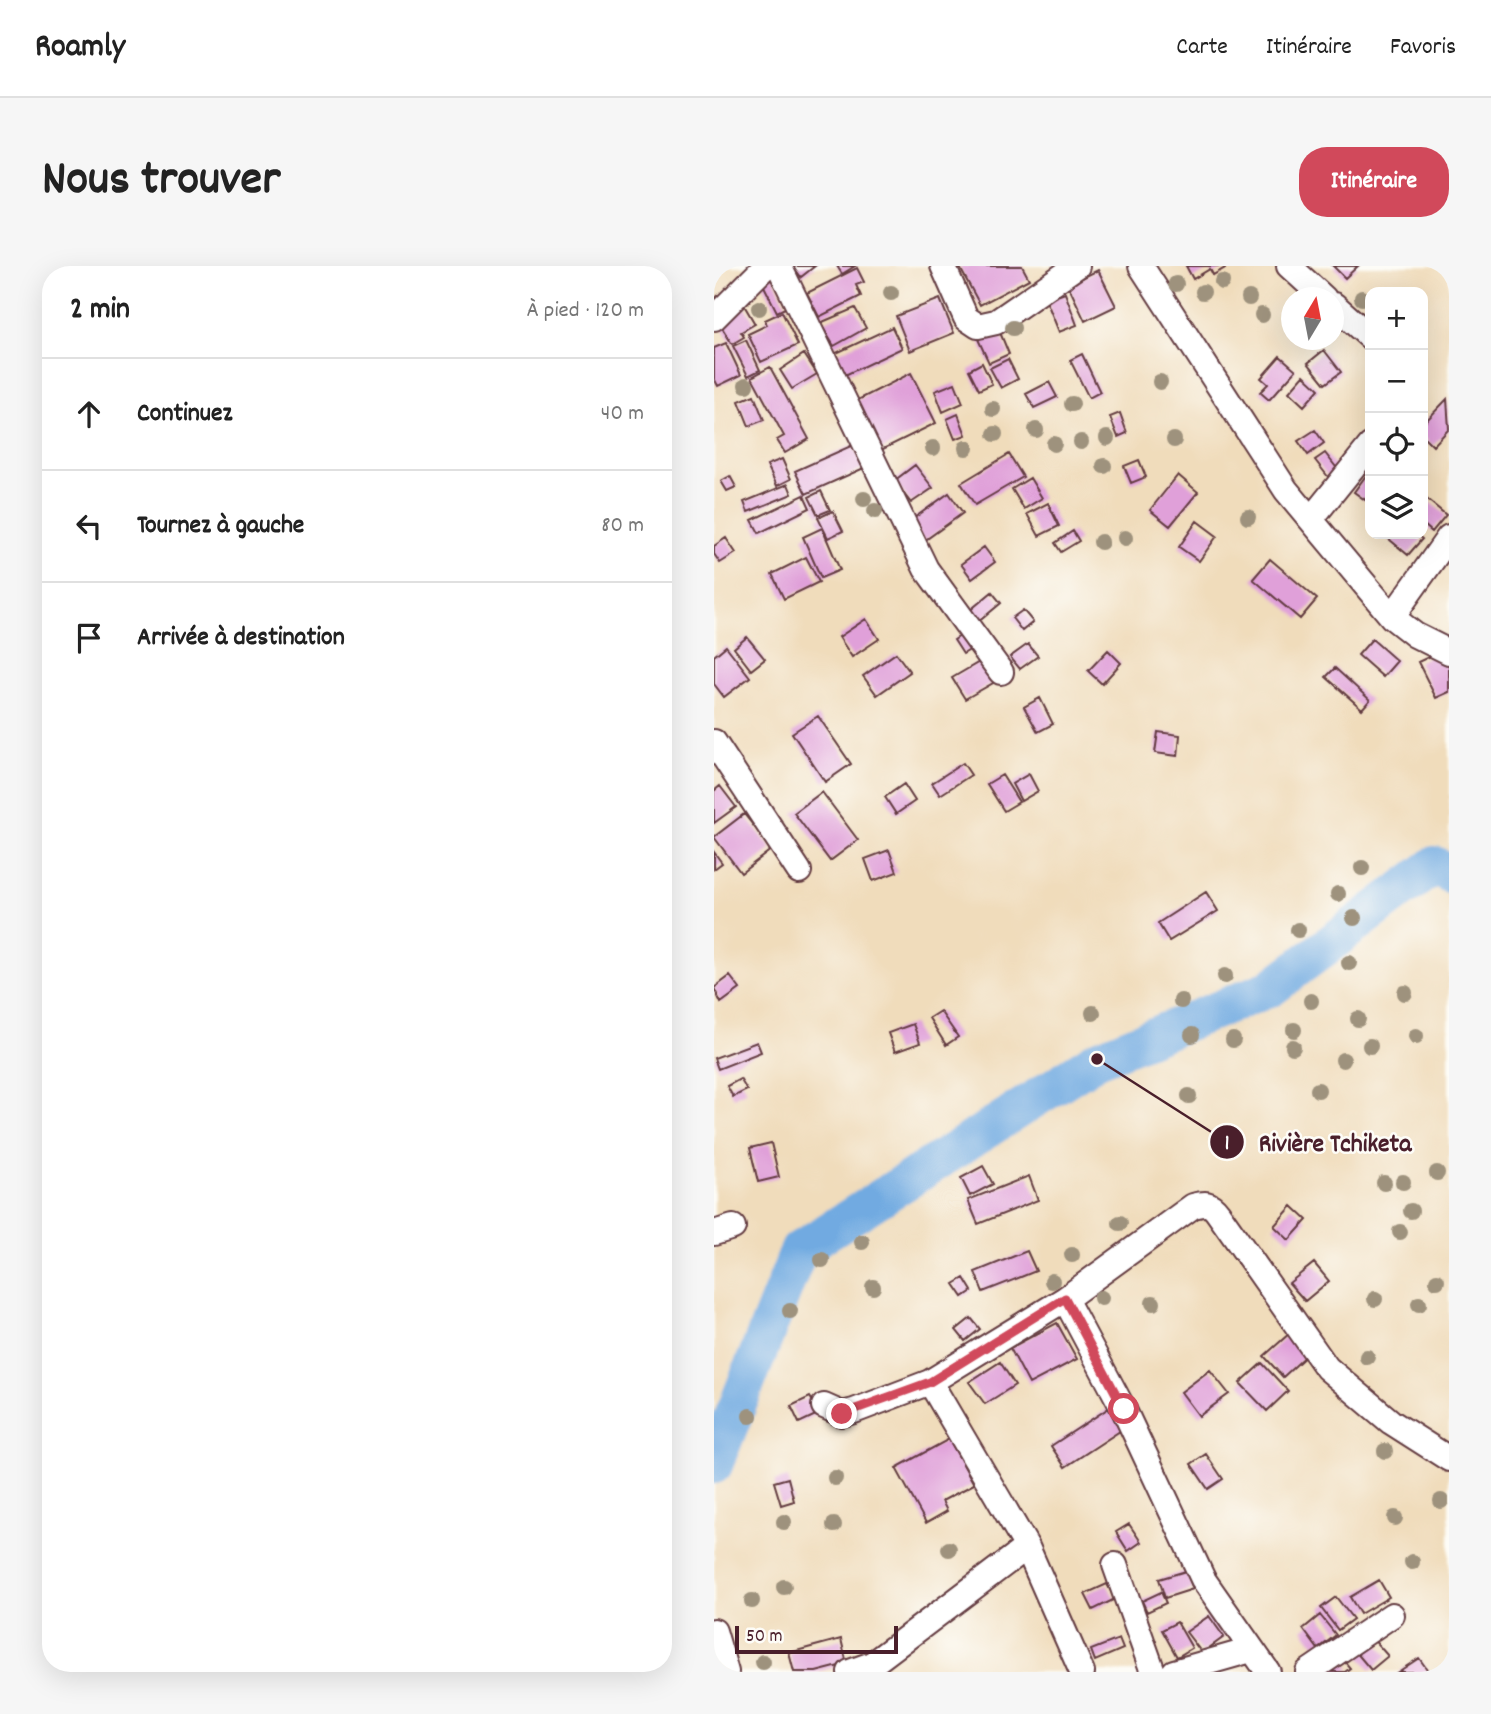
<!DOCTYPE html>
<html lang="fr">
<head>
<meta charset="utf-8">
<style>
  :root { --surface:#fff; --page:#f6f6f6; --text:#222; --muted:#767676; --line:#e0e0e0; --accent:#d1495b }
  body { margin:0; font-family:Dekko,sans-serif; background:var(--page); color:var(--text) }
  .controls { position:absolute; right:21px; top:21px; display:grid; overflow:hidden; border-radius:14px; box-shadow:0 7px 28px #0002 }
  .controls button { width:63px; height:63px; display:grid; place-items:center; padding:0; border:0; border-bottom:2px solid var(--line); background:var(--surface); color:var(--text); font:35px sans-serif }
  .compass { position:absolute; left:567px; top:21px; width:63px; height:63px; border-radius:50%; background:var(--surface); box-shadow:0 7px 28px #0002; rotate:10deg }
  .scale { position:absolute; left:21px; bottom:18px; width:163px; box-sizing:border-box; padding-left:7px; border:4px solid #4a1f2b; border-top:0; font-size:19px; line-height:24px; white-space:nowrap; color:#4a1f2b; -webkit-text-stroke:5px #fdfcf7; paint-order:stroke }
  .stop { position:absolute; width:21px; height:21px; margin:-16px; border:5px solid #d1495b; border-radius:50%; background:#fff }
  .stop.end { background:#d1495b; border-color:#fff; box-shadow:0 2px 7px #0008 }
  .list { margin:0; padding:0; list-style:none }
  h2 { display:flex; justify-content:space-between; align-items:center; height:91px; margin:0; padding:0 28px; font-size:30px }
  h2 small { font-size:23px; font-weight:400; color:var(--muted) }
  .list li { display:grid; grid-template-columns:46px 1fr auto; gap:21px; align-items:center; box-sizing:border-box; height:112px; padding:0 28px; border-top:2px solid var(--line) }
  .list b { display:block; font-size:26px; white-space:nowrap }
  .list em { font-size:23px; font-style:normal; color:var(--muted) }
  .icon { flex:none; width:38px; height:38px; fill:none; stroke:currentColor; stroke-width:2; stroke-linecap:round; stroke-linejoin:round }
  .map { position:relative; flex:none; width:735px; height:1406px; overflow:hidden; border-radius:28px }
  header { display:flex; align-items:center; gap:42px; box-sizing:border-box; height:98px; padding:0 35px; background:var(--surface); border-bottom:2px solid var(--line) }
  header strong { font-size:33px }
  nav { display:flex; gap:38px; margin-inline-start:auto; font-size:24px }
  .intro { display:flex; align-items:center; justify-content:space-between; box-sizing:border-box; height:168px; padding:0 42px }
  h1 { margin:0; font-size:49px }
  .button { padding:18px 32px; border-radius:28px; background:var(--accent); color:#fff; font-size:24px; font-weight:700 }
  main { display:flex; gap:42px; padding:0 42px }
  aside { flex:1; background:var(--surface); border-radius:28px; box-shadow:0 7px 28px #0002 }
  .map>svg:first-child { display:block }
</style>
</head>
<body>
<header>
<strong>Roamly</strong>
<nav><a>Carte</a><a>Itinéraire</a><a>Favoris</a></nav>
</header>
<div class="intro"><h1>Nous trouver</h1><a class="button">Itinéraire</a></div>
<main>
<aside>
<h2>2 min<small>À pied · 120 m</small></h2>
<ul class="list">
<li><svg class="icon" aria-label="ahead" viewBox="0 0 24 24"><path d="M12 20V5M6 11l6-6 6 6"/></svg><div><b>Continuez</b></div><em>40 m</em></li>
<li><svg class="icon" aria-label="left" viewBox="0 0 24 24"><path d="M17 20v-9H6M10 6l-5 5 5 5"/></svg><div><b>Tournez à gauche</b></div><em>80 m</em></li>
<li><svg class="icon" aria-label="arrive" viewBox="0 0 24 24"><path d="M6 21V4h12l-3 4 3 4H6"/></svg><div><b>Arrivée à destination</b></div></li>
</ul>
</aside>
<div class="map">
<svg width="735" height="1406" viewBox="0 0 735 1406">
  <rect width="100%" height="100%" fill="#fdfcf7"/>
  <filter id="ink" filterUnits="userSpaceOnUse"><feTurbulence type="fractalNoise" baseFrequency=".0143" numOctaves="2"/><feDisplacementMap in="SourceGraphic" scale="14" xChannelSelector="R" yChannelSelector="G"/><feConvolveMatrix kernelMatrix="1 2 1 2 8 2 1 2 1" color-interpolation-filters="sRGB"/></filter>
  <filter id="wash" filterUnits="userSpaceOnUse"><feTurbulence type="fractalNoise" baseFrequency=".00686" numOctaves="4" result="noise"/><feDisplacementMap in="SourceGraphic" scale="28" xChannelSelector="R" yChannelSelector="G"/><feGaussianBlur stdDeviation="1.57" result="paint"/><feColorMatrix in="noise" values="0 0 0 0 0 0 0 0 0 0 0 0 0 0 0 0 0 1.4 0 .05"/><feComposite in="paint" operator="in"/></filter>
  <g filter="url(#wash)">
    <rect width="100%" height="100%" fill="#f0dcbb"/>
    <g fill="none" stroke-linecap="round" stroke-linejoin="round">
      <path stroke="#71aae1" stroke-width="38" d="M0,1199l85,-215 298,-191 174,-71 164,-123 14,9"/>
    </g>
    <g id="blocks">
      <path fill="#e0a0d9" d="M79,0h22l-14,11z
        M123,0h18l-13,8z
        M245,0h63l7,13 -49,26z
        M472,0h38l1,2 -12,7 -3,-6 -17,10z
        M619,0h25l-13,12z
        M143,2l7,14 -8,3 5,11 -42,21 -12,-24z
        M56,3l17,38 -10,5 -19,-38z
        M384,4l18,36 -31,15 -17,-36z
        M351,27l12,32 -18,7 -13,-32z
        M226,33l14,34 -44,18 -14,-35z
        M27,34l14,24 -14,8 3,5 -12,7 -17,-28z
        M141,42l11,20 -32,18 -14,-23z
        M68,46l16,33 -37,17 -13,-28 19,-9 -2,-5z
        M178,61l10,21 -59,28 -11,-21z
        M285,64l10,24 -20,9 -11,-24z
        M32,74l14,30 -12,6 -15,-30z
        M12,77l15,32 -23,11 -4,-8v-30z
        M610,84l17,22 -16,12 -17,-21z
        M90,88l13,20 -25,15 -12,-19z
        M368,88l18,38 -11,6 -19,-38z
        M566,90l16,14 -27,30 -9,-8 8,-8 -7,-6z
        M294,93l10,20 -17,9 -11,-20z
        M268,97l10,21 -13,6 -10,-20z
        M56,101l39,72 -24,14 -8,-13 7,-4 -32,-59z
        M197,107l25,50 -57,28 -25,-49z
        M590,109l15,14 -15,17 -15,-14z
        M335,116l8,15 -23,11 -8,-14z
        M241,117l8,20 -20,9 -8,-21z
        M40,129l10,25 -15,6 -10,-25z
        M733,133l2,30 -16,17 -10,-10v-12z
        M406,147l7,20 -9,4 -8,-20z
        M244,148l8,21 -11,4 -8,-20z
        M601,164l9,13 -16,12 -10,-14z
        M139,179l11,23 -58,26 -11,-23z
        M611,187l21,27 -10,7 -21,-27z
        M295,188l14,23 -48,28 -14,-22z
        M68,193l9,20 -14,7 -10,-21z
        M425,194l7,17 -15,6 -7,-17z
        M201,199l18,23 -22,15 -17,-22z
        M656,204v22l-5,8 -11,-8z
        M464,209l20,17 -28,34 -20,-16z
        M16,210l6,11 -9,4 -6,-10z
        M316,212l12,20 -18,11 -12,-20z
        M74,218l4,10 -44,18 -4,-10z
        M107,225l9,19 -12,5 -9,-18z
        M235,227l14,20 -39,28 -14,-20z
        M90,229l6,13 -51,25 -7,-13z
        M709,230l23,19 -14,17 -9,-8z
        M334,237l11,23 -20,10 -12,-22z
        M119,245l10,20 -15,7 -10,-20z
        M483,255l20,15 -18,25 -20,-14z
        M108,262l18,42 -19,8 -18,-41z
        M359,265l6,10 -18,11 -6,-9z
        M669,268h33l6,5 -14,16z
        M12,272l10,15 -16,10 -6,-9v-8z
        M270,281l11,15 -23,17 -11,-15z
        M92,291l13,25 -35,17 -12,-25z
        M556,293l47,40 -17,20 -47,-40z
        M278,326l9,11 -24,20 -9,-11z
        M309,344l10,12 -11,9 -10,-13z
        M152,353l13,20 -27,18 -13,-20z
        M249,368l10,14 -10,6 -9,-14z
        M33,371l18,22 -14,11 -17,-22z
        M658,373l25,22 -14,16 -25,-22z
        M314,378l10,12 -18,13 -10,-12z
        M12,380l24,31 -26,20 -10,-13v-28z
        M394,384l13,13 -19,21 -14,-13z
        M729,384l6,12v30l-13,6 -18,-36z
        M182,387l14,19 -33,23 -14,-19z
        M274,391l12,22 -35,20 -13,-21z
        M621,402l35,32 -8,9 -36,-32z
        M326,432l13,26 -15,8 -14,-25z
        M104,450l33,48 -26,18 -33,-49z
        M444,466l22,3 -2,21 -23,-3z
        M249,497l8,12 -31,20 -8,-12z
        M315,508l9,17 -17,10 -9,-17z
        M288,509l17,27 -15,9 -17,-27z
        M190,518l11,17 -19,13 -11,-17z
        M6,520l16,21 -22,16v-32z
        M108,526l36,48 -28,21 -36,-48z
        M30,548l28,35 -31,24 -27,-36z
        M175,584l8,22 -24,9 -8,-22z
        M0,586l8,11 -8,6z
        M492,626l12,19 -49,30 -11,-18z
        M16,710l10,13 -19,14 -7,-15z
        M226,745l18,26 -12,8 -17,-27z
        M199,758l7,19 -25,9 -7,-19z
        M43,776l4,10 -43,17 -4,-11z
        M26,813l7,11 -14,7 -6,-11z
        M57,877l8,34 -21,5 -8,-34z
        M269,900l10,18 -23,12 -9,-18z
        M315,910l9,24 -60,24 -10,-24z
        M578,940l15,14 -18,20 -15,-14z
        M313,985l9,20 -53,21 -8,-20z
        M600,997l15,18 -24,20 -16,-18z
        M250,1012l8,13 -9,6 -9,-13z
        M257,1052l9,11 -15,12 -9,-11z
        M343,1057l20,36 -48,25 -19,-36z
        M576,1067l19,20 -26,24 -19,-21z
        M286,1096l15,23 -30,19 -16,-22z
        M548,1097l26,28 -21,20 -27,-28z
        M496,1104l19,24 -30,22 -18,-24z
        M96,1131l10,16 -21,10 -8,-17z
        M398,1140l14,21 -61,40 -14,-21z
        M235,1173l25,45 -32,17 5,10 -21,12 -30,-55z
        M492,1188l17,25 -15,10 -17,-25z
        M74,1212l6,23 -13,4 -7,-23z
        M415,1258l12,18 -13,9 -12,-19z
        M472,1305l7,18 -28,9 -6,-19z
        M665,1314l10,17 -29,17 -10,-17z
        M393,1318l8,15 -22,11 -8,-16z
        M447,1326l5,11 -19,9 -5,-11z
        M622,1331l17,22 -15,11 -17,-22z
        M606,1349l16,20 -18,14 -15,-20z
        M495,1350l15,21 -22,16 -16,-21z
        M463,1356l15,26 -15,9 -15,-27z
        M657,1371l17,19 -17,14 -16,-19z
        M127,1373l6,25 -31,8h-22l-5,-19z
        M405,1373l4,10 -28,12 -4,-11z
        M626,1390l10,12 -5,4h-24z
        M705,1392l10,14h-31z"/>
    </g>
  </g>
  <g filter="url(#ink)">
    <use href="#blocks" fill-opacity="0" stroke="#633b41" stroke-width="2"/>
    <g fill="none" stroke-linecap="round" stroke-linejoin="round">
      <g stroke="#633b41" stroke-width="28">
        <path id="minor" d="M65,0l147,303 75,103
          M229,0l23,52 12,8 18,-4 81,-56
          M427,0l145,224 106,127 23,18 34,17
          M575,0l35,32
          M620,39l36,32
          M0,52l52,-52
          M598,252l58,-72
          M678,351l57,-80
          M0,476l85,129
          M0,967l19,-6
          M351,1033l59,111 79,169 65,93
          M216,1116l97,165 55,125
          M110,1140l18,8 12,-3 76,-29 135,-83 128,-93c12,-3 17,-4 25,7l109,155 64,54 58,37
          M401,1299l38,107
          M0,1365l12,41
          M136,1406l22,-8 155,-117
          M460,1406l77,-22
          M594,1406l84,-57"/>
      </g>
      <use href="#minor" stroke="#fff" stroke-width="24"/>
    </g>
    <g fill="#9e927d">
      <circle cx="508" cy="16" r="8"/>
      <circle cx="462" cy="18" r="8"/>
      <circle cx="489" cy="26" r="8"/>
      <circle cx="177" cy="27" r="8"/>
      <circle cx="535" cy="32" r="8"/>
      <circle cx="648" cy="32" r="8"/>
      <circle cx="45" cy="42" r="8"/>
      <circle cx="548" cy="49" r="8"/>
      <circle cx="299" cy="62" r="8"/>
      <circle cx="446" cy="116" r="8"/>
      <circle cx="32" cy="119" r="8"/>
      <circle cx="358" cy="138" r="8"/>
      <circle cx="279" cy="143" r="8"/>
      <circle cx="322" cy="164" r="8"/>
      <circle cx="281" cy="168" r="8"/>
      <circle cx="393" cy="172" r="8"/>
      <circle cx="460" cy="174" r="8"/>
      <circle cx="367" cy="176" r="8"/>
      <circle cx="340" cy="178" r="8"/>
      <circle cx="219" cy="182" r="8"/>
      <circle cx="252" cy="182" r="8"/>
      <circle cx="390" cy="200" r="8"/>
      <circle cx="150" cy="233" r="8"/>
      <circle cx="161" cy="245" r="8"/>
      <circle cx="534" cy="251" r="8"/>
      <circle cx="411" cy="272" r="8"/>
      <circle cx="387" cy="276" r="8"/>
      <circle cx="648" cy="602" r="8"/>
      <circle cx="624" cy="628" r="8"/>
      <circle cx="640" cy="652" r="8"/>
      <circle cx="584" cy="664" r="8"/>
      <circle cx="635" cy="697" r="8"/>
      <circle cx="511" cy="710" r="8"/>
      <circle cx="691" cy="727" r="8"/>
      <circle cx="467" cy="735" r="8"/>
      <circle cx="597" cy="735" r="8"/>
      <circle cx="379" cy="747" r="8"/>
      <circle cx="644" cy="753" r="8"/>
      <circle cx="580" cy="764" r="8"/>
      <circle cx="478" cy="769" r="8"/>
      <circle cx="702" cy="770" r="8"/>
      <circle cx="519" cy="774" r="8"/>
      <circle cx="656" cy="780" r="8"/>
      <circle cx="579" cy="781" r="8"/>
      <circle cx="629" cy="794" r="8"/>
      <circle cx="604" cy="824" r="8"/>
      <circle cx="475" cy="830" r="8"/>
      <circle cx="723" cy="907" r="8"/>
      <circle cx="689" cy="916" r="8"/>
      <circle cx="670" cy="917" r="8"/>
      <circle cx="697" cy="945" r="8"/>
      <circle cx="406" cy="957" r="8"/>
      <circle cx="686" cy="966" r="8"/>
      <circle cx="148" cy="976" r="8"/>
      <circle cx="358" cy="989" r="8"/>
      <circle cx="108" cy="994" r="8"/>
      <circle cx="338" cy="1015" r="8"/>
      <circle cx="723" cy="1015" r="8"/>
      <circle cx="159" cy="1021" r="8"/>
      <circle cx="387" cy="1032" r="8"/>
      <circle cx="661" cy="1033" r="8"/>
      <circle cx="439" cy="1037" r="8"/>
      <circle cx="705" cy="1038" r="8"/>
      <circle cx="76" cy="1045" r="8"/>
      <circle cx="653" cy="1091" r="8"/>
      <circle cx="36" cy="1150" r="8"/>
      <circle cx="671" cy="1185" r="8"/>
      <circle cx="121" cy="1212" r="8"/>
      <circle cx="727" cy="1235" r="8"/>
      <circle cx="681" cy="1252" r="8"/>
      <circle cx="70" cy="1256" r="8"/>
      <circle cx="120" cy="1259" r="8"/>
      <circle cx="235" cy="1283" r="8"/>
      <circle cx="698" cy="1296" r="8"/>
      <circle cx="70" cy="1321" r="8"/>
      <circle cx="38" cy="1335" r="8"/>
      <circle cx="49" cy="1396" r="8"/>
    </g>
  </g>
  <g fill="none" stroke-linecap="round" stroke-linejoin="round" filter="url(#ink)">
    <path stroke="#d1495b" stroke-width="9" d="M128,1148l88,-32 135,-84 59,111"/>
  </g>
  <path fill="none" stroke="#4a1f2b" stroke-width="2.5" d="M383 793L513 876"/>
  <g fill="#4a1f2b" stroke="#fdfcf7" stroke-width="2.5">
    <circle cx="383" cy="793" r="7"/>
    <circle cx="513" cy="876" r="18"/>
  </g>
  <g font-size="21" text-anchor="middle" font-weight="bold" fill="#fff">
    <text x="513" y="883">1</text>
  </g>
  <g font-size="26" text-anchor="middle" font-weight="bold" fill="#4a1f2b" stroke="#fdfcf7" stroke-width="5" stroke-linejoin="round" paint-order="stroke">
    <text x="621" y="885">Rivière Tchiketa</text>
  </g>
</svg>
<div class="controls">
<button>+</button>
<button>−</button>
<button><svg class="icon" aria-label="locate" viewBox="0 0 24 24"><circle cx="12" cy="12" r="6"/><path d="M12 2v4M12 18v4M2 12h4M18 12h4"/></svg></button>
<button><svg class="icon" aria-label="layers" viewBox="0 0 24 24"><path d="M12 4l9 5-9 5-9-5zM3 14l9 5 9-5"/></svg></button>
</div>
<svg class="compass" viewBox="-18 -18 36 36"><path d="M0-13l5 13h-10z" fill="#e53935"/><path d="M0 13l5-13h-10z" fill="#767676"/></svg>
<div class="scale">50 m</div>
<div class="stop" style="left:410px;top:1143px"></div>
<div class="stop end" style="left:128px;top:1148px"></div>
</div>
</main>
</body>
</html>
